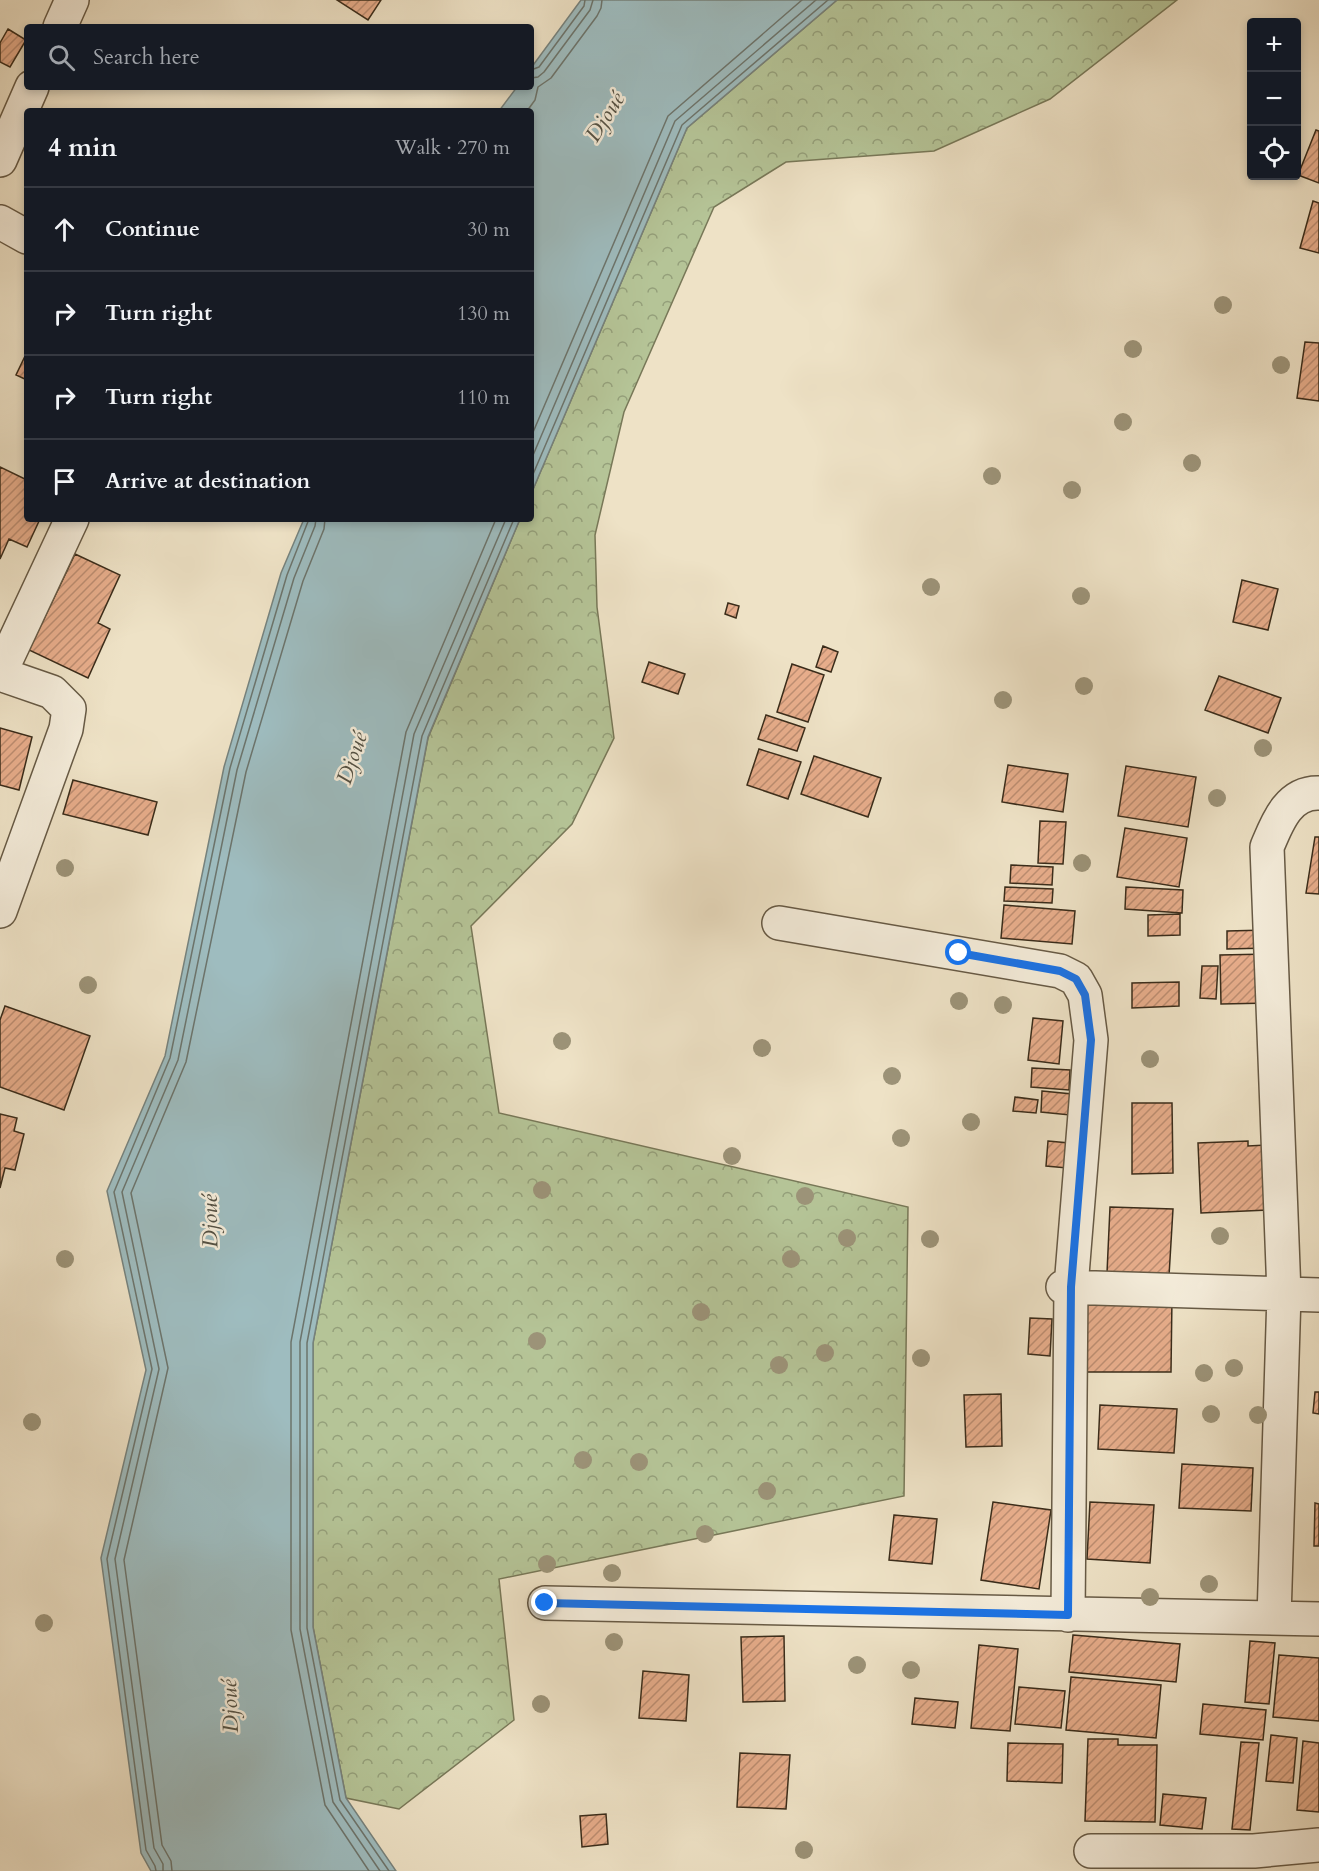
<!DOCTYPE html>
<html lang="en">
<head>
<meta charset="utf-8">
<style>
  :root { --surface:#171b24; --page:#20242c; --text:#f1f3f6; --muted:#9ea1a6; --line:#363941 }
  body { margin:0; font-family:Cardo,serif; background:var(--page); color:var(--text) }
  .controls { position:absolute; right:18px; top:18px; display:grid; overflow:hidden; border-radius:6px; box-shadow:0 3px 9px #0003 }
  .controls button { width:54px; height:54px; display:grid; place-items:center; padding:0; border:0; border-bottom:2px solid var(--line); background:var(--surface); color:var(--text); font:30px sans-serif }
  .stop { position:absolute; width:18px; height:18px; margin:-14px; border:4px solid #1a73e8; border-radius:50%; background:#fff }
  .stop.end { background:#1a73e8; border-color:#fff; box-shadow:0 2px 6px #0008 }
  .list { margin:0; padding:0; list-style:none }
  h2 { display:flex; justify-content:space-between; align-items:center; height:78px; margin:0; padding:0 24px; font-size:26px }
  h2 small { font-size:20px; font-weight:400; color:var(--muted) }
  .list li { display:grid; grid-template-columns:39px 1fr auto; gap:18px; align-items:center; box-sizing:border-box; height:84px; padding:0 24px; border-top:2px solid var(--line) }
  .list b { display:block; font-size:22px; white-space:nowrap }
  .list em { font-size:20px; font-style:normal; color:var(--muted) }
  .icon { flex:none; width:33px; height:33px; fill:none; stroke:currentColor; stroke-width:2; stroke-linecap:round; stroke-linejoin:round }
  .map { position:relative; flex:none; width:1319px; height:1871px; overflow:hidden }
  .search { position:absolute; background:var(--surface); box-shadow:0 3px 9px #0003; left:24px; top:24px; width:510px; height:66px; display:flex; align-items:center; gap:15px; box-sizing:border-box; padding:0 21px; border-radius:6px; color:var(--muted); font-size:22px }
  .panel { position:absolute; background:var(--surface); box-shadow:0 3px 9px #0003; left:24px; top:108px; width:510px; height:414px; border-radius:6px }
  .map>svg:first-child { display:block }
</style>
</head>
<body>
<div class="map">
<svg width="1319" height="1871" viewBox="0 0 1319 1871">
  <defs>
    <pattern id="forest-crowns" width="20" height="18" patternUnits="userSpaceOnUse" patternTransform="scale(1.5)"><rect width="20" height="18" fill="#b5c497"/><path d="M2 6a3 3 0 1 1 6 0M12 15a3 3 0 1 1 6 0" fill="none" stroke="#949f7a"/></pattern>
    <pattern id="building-hatch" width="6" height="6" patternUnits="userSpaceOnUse" patternTransform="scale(1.5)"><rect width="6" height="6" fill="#e7ad8b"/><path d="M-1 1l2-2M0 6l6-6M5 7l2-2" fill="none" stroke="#bc8d71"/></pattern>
  </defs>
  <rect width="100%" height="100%" fill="#eee2c6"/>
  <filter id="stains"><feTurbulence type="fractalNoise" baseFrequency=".00333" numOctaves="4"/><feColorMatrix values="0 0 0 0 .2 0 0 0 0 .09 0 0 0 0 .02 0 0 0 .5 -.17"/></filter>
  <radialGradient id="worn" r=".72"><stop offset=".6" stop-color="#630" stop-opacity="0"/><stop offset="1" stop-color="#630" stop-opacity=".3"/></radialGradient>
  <path fill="url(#forest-crowns)" stroke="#787858" stroke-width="1.5" d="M837,0h340l-127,99 -116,52 -148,11 -72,45 -90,205 -29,123 2,72 17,131 -42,86 -101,102 28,187 409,94 -4,289 -405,83 15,141 -115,89 -53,-11 -33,-171v-284l115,-605 92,-219h11v-25l156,-366z"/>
  <path fill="#9ebcbf" stroke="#76827d" stroke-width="1.5" d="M581,0h256l-150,128 -156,366v-383h-32l18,-24h14v-19z
    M304,519h216l-92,218 -115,606v284l33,171 50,73h-245l-10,-18 -40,-295 45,-188 -39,-179 58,-135 59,-289 57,-194z"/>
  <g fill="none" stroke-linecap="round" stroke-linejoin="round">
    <path stroke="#6c746c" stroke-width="1.5" d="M531,70l8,-3 45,-61 1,-6
      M531,78l7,-1 6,-5 46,-62 3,-10
      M527,111l8,-11 3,-13 13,-9 46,-62 4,-8 1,-8
      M531,437l137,-321 134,-116
      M531,460l144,-339 141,-121
      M531,479l151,-354 146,-125
      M156,1871l-1,-5 -9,-16 -39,-291 45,-190 -38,-177 56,-134 60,-290 57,-193 22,-56
      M163,1871v-7l-9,-16 -39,-289 44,-190 -37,-177 56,-132 59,-290 57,-192 21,-52 1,-7
      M172,1871l-1,-10 -9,-16 -38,-285 44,-192 -37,-175 55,-131 60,-290 57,-191 21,-52 1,-10
      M369,1871l-44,-66 -34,-175v-288l115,-610 90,-213
      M380,1871l-47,-69 -33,-173v-287l114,-608 92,-215
      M389,1871l-49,-71 -33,-172v-285l115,-607 92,-217"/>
  </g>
  <path fill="url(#building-hatch)" stroke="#3a2c1a" stroke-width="1.5" d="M337,0h44l-13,20z
    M8,29l18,11 -16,27 -10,-5v-19z
    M1316,130l3,1v52l-21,-8z
    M1313,201l6,2v50l-19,-5z
    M1305,342l14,1v58l-22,-3z
    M27,352v28l-11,-5z
    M0,467l27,13v39h13l-13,28 -18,-8 -9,20z
    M75,554l45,21 -22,48 12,6 -22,49 -59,-28z
    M1242,580l36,9 -10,41 -35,-8z
    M728,603l11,3 -3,12 -11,-4z
    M823,646l15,6 -7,20 -15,-5z
    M649,662l36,12 -7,20 -36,-12z
    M792,664l32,11 -16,47 -31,-10z
    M1219,676l62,22 -13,35 -63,-23z
    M766,715l39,13 -8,23 -39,-12z
    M0,728l32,9 -13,53 -19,-5z
    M759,749l42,13 -13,37 -41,-14z
    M814,756l67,22 -13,39 -67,-23z
    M1008,765l60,9 -5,38 -61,-10z
    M1126,766l70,11 -8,50 -70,-11z
    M73,780l84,22 -9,33 -85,-21z
    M1040,821l26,1 -3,42 -25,-1z
    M1125,828l62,10 -8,49 -62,-10z
    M1315,837h4v57l-13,-1z
    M1011,865l42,2 -1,18 -42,-2z
    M1005,887l48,2 -1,14 -48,-2z
    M1126,887l57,3 -1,23 -57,-4z
    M1004,905l71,6 -3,33 -71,-6z
    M1180,914v21l-32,1v-21z
    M1267,930v18l-40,1v-18z
    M1269,954l1,49 -49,1 -1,-49z
    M1202,966h16l-2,33 -16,-1z
    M1179,982v24l-47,2v-25z
    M5,1006l85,30 -26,74 -64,-23v-67z
    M1033,1018l30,3 -4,43 -31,-4z
    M1032,1068l38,2 -1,20 -38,-3z
    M1042,1091l30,3 -2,21 -29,-3z
    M1015,1097l23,3 -2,13 -23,-2z
    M1132,1103h40l1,70 -41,1z
    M0,1114l17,4 -3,13 10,3 -9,36 -10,-2 -5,20z
    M1048,1141l21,2 -2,25 -21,-2z
    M1248,1141v5l18,-1 2,65 -67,3 -3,-70z
    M1110,1207l63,2 -4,67 -62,-3z
    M1084,1296l88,1 -1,75h-88z
    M1030,1318l22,1 -2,37 -22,-2z
    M1315,1392h4v22l-6,-1z
    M1001,1394l1,52 -36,1 -2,-52z
    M1100,1405l77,4 -3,44 -76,-4z
    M1182,1464l71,4 -2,43 -72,-3z
    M993,1502l58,8 -12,79 -58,-9z
    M1090,1502l64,3 -4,58 -63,-4z
    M1315,1503l4,1v42h-5z
    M894,1515l43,4 -5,45 -43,-4z
    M1073,1635l107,9 -4,38 -107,-10z
    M784,1636l1,65 -42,1 -2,-65z
    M1250,1641l25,2 -6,61 -24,-2z
    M979,1645l39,4 -8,82 -39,-3z
    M1279,1655l40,3v63l-46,-4z
    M643,1671l46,4 -3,46 -47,-3z
    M1071,1677l90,8 -5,53 -90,-8z
    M1019,1687l46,4 -4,37 -46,-4z
    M915,1698l43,4 -3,26 -43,-4z
    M1203,1704l63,6 -3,30 -63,-6z
    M1271,1735l26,3 -4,45 -27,-2z
    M1088,1739h30v6h39l-2,77 -70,-1z
    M1303,1741l16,2v69l-22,-2z
    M1241,1742l18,1 -9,87 -18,-1z
    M1008,1743l55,1 -1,39 -55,-2z
    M740,1753l50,2 -4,54 -49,-2z
    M1163,1794l43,4 -4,31 -42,-4z
    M606,1814l2,30 -26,3 -2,-31z"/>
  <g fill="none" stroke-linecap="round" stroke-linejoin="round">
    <g stroke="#675a45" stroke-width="36">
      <path id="street" d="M60,27l12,-27
        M0,160l32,-73
        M0,222l27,15
        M0,673l72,-154
        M0,674l52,18 17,17 -3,20 -66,182
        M779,923l281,48 16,8 9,16 6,45 -20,247 -3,328
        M1063,1287l256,8
        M545,1603l774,16
        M1274,1618l10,-324 -17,-447c10,-24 21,-55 52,-54
        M1091,1851h163l65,-6"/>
    </g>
    <use href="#street" stroke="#f4ecda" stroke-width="33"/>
  </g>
  <g fill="#9c9378">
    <circle cx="1223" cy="305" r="9"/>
    <circle cx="1133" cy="349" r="9"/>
    <circle cx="1281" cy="365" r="9"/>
    <circle cx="1123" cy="422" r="9"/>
    <circle cx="1192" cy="463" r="9"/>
    <circle cx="992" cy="476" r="9"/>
    <circle cx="1072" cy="490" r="9"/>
    <circle cx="931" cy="587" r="9"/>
    <circle cx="1081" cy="596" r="9"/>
    <circle cx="1084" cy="686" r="9"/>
    <circle cx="1003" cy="700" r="9"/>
    <circle cx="1263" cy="748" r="9"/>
    <circle cx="1217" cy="798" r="9"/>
    <circle cx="1082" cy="863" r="9"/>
    <circle cx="65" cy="868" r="9"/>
    <circle cx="88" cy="985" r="9"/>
    <circle cx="959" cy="1001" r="9"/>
    <circle cx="1003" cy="1005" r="9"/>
    <circle cx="562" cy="1041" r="9"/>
    <circle cx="762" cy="1048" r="9"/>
    <circle cx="1150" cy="1059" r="9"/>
    <circle cx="892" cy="1076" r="9"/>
    <circle cx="971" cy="1122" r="9"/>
    <circle cx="901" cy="1138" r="9"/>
    <circle cx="732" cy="1156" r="9"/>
    <circle cx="542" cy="1190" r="9"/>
    <circle cx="805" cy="1196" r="9"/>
    <circle cx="1220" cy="1236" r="9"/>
    <circle cx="847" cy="1238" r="9"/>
    <circle cx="930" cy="1239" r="9"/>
    <circle cx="65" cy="1259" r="9"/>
    <circle cx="791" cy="1259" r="9"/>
    <circle cx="701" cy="1312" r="9"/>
    <circle cx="537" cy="1341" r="9"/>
    <circle cx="825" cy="1353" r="9"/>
    <circle cx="921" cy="1358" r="9"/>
    <circle cx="779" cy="1365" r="9"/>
    <circle cx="1234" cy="1368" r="9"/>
    <circle cx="1204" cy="1373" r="9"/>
    <circle cx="1211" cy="1414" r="9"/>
    <circle cx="1258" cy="1415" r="9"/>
    <circle cx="32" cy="1422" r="9"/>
    <circle cx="583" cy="1460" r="9"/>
    <circle cx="639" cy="1462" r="9"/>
    <circle cx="767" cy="1491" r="9"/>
    <circle cx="705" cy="1534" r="9"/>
    <circle cx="547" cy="1564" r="9"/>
    <circle cx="612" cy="1573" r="9"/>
    <circle cx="1209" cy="1584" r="9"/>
    <circle cx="1150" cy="1597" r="9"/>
    <circle cx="44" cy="1623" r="9"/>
    <circle cx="614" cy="1642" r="9"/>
    <circle cx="857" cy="1665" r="9"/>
    <circle cx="911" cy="1670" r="9"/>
    <circle cx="541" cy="1704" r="9"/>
    <circle cx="804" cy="1850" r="9"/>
  </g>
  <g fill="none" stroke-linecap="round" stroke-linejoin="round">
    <path stroke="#1a73e8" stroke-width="8" d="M545,1603l523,12 3,-328 20,-247 -6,-45 -9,-16 -16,-8 -101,-18"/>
  </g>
  <g text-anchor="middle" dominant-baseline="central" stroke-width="5" stroke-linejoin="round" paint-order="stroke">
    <g font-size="22" font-style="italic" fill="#535043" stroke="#f4ecda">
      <text transform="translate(605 117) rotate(-58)">Djoué</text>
      <text transform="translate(352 758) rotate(-71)">Djoué</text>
      <text transform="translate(210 1221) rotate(-91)">Djoué</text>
      <text transform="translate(230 1706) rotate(-92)">Djoué</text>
    </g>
  </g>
  <rect width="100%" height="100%" filter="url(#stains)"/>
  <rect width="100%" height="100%" fill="url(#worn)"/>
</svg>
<div class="controls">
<button>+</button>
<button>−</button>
<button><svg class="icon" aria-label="locate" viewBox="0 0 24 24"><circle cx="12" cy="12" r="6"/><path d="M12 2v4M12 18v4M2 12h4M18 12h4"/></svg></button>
</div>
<div class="stop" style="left:959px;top:953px"></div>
<div class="stop end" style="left:545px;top:1603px"></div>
<div class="search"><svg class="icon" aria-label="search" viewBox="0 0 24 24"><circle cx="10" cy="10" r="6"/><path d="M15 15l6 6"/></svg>Search here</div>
<section class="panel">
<h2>4 min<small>Walk · 270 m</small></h2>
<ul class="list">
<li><svg class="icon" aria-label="ahead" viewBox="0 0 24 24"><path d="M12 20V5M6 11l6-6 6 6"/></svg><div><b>Continue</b></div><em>30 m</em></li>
<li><svg class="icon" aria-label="right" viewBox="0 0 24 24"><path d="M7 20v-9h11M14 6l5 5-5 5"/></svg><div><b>Turn right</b></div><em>130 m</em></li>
<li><svg class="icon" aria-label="right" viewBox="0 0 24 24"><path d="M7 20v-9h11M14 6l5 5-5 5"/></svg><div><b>Turn right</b></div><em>110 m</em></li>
<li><svg class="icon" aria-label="arrive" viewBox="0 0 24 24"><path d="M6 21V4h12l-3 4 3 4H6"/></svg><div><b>Arrive at destination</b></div></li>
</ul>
</section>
</div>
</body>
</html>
